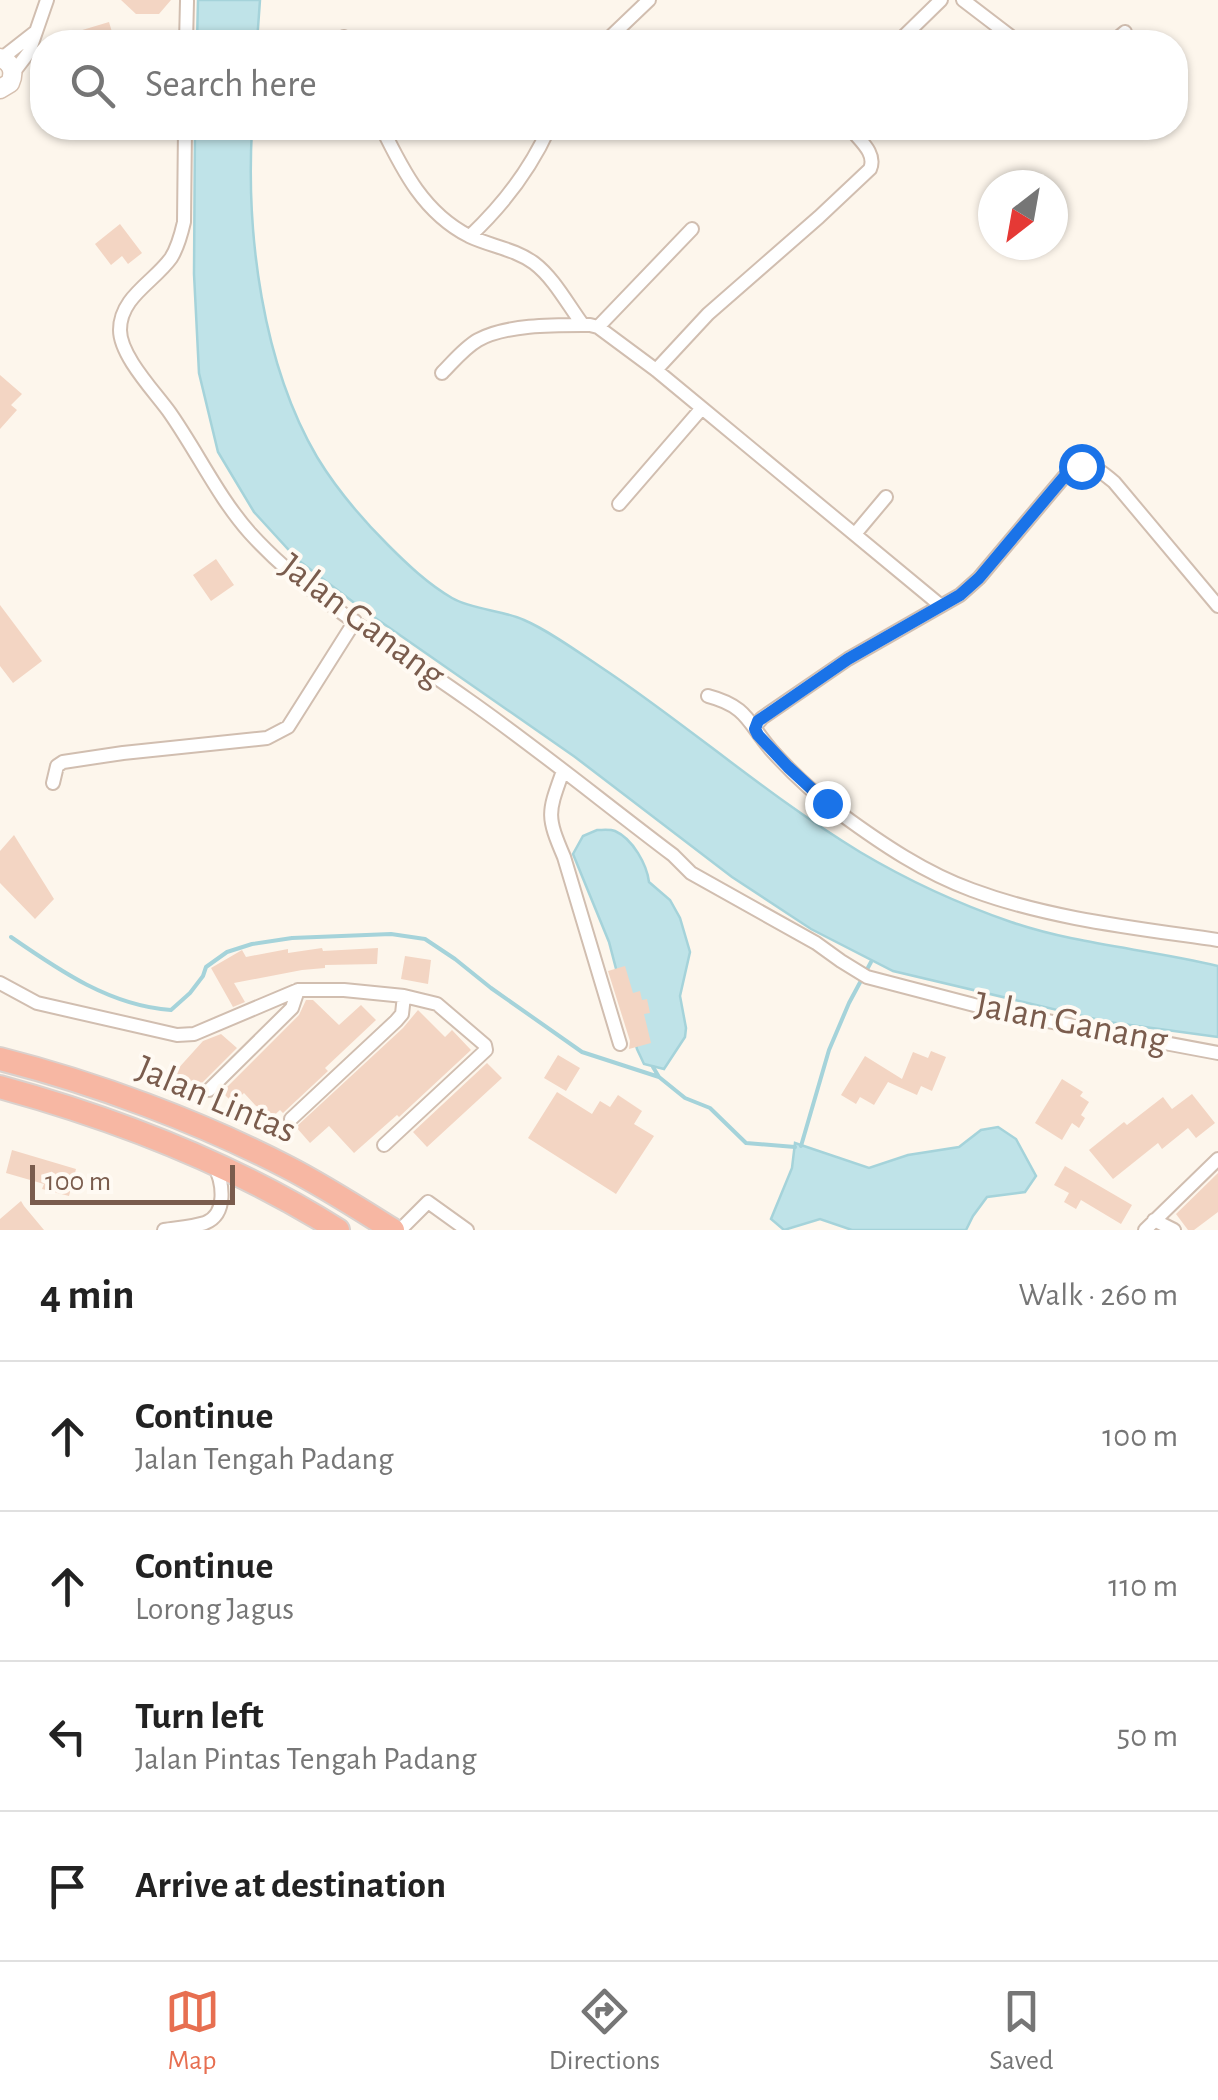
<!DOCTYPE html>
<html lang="en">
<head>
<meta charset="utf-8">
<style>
  :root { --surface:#fff; --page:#f2f2f2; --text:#222; --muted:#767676; --line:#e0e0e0; --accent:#e76f51 }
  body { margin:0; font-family:"Alegreya Sans",sans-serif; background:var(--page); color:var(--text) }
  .compass { position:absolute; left:978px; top:170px; width:90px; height:90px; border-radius:50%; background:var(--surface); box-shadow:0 2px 8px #0004; rotate:211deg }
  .scale { position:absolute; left:30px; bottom:25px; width:205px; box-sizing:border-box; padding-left:10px; border:5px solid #7a5c4d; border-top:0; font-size:28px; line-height:35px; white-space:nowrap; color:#7a5c4d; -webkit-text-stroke:8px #fffaf3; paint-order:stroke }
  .stop { position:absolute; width:30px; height:30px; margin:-22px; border:8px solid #1a73e8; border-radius:50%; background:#fff }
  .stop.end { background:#1a73e8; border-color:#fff; box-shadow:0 2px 10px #0008 }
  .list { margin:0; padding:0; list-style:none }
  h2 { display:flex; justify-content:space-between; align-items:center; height:130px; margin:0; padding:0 40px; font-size:42px }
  h2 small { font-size:32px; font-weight:400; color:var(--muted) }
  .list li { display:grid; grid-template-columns:65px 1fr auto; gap:30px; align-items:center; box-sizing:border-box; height:150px; padding:0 40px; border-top:2px solid var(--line) }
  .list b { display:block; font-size:38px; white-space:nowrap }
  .list p { margin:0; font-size:32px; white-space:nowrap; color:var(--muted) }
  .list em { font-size:32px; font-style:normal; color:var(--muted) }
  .icon { flex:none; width:55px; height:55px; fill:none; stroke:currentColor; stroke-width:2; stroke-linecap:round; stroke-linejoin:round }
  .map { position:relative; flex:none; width:1218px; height:1230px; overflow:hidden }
  .search { position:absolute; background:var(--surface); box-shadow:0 2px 8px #0004; left:30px; right:30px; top:30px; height:110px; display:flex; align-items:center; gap:25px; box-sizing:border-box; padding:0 35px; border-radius:40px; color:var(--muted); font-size:38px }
  .sheet { height:730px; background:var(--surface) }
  nav { display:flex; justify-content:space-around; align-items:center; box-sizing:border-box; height:140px; border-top:2px solid var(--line); background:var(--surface); font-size:28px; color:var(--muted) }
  nav a { display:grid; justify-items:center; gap:5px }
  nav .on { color:var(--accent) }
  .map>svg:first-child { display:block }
</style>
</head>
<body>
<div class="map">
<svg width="1218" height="1230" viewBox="0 0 1218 1230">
  <rect width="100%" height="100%" fill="#fdf6ec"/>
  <path fill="#bfe3e8" stroke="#a5d3da" stroke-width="2.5" d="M198,0h62l-3,42h-60z
    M195,128h57c-6,106 10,235 65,329 20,33 45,62 71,88 20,20 40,39 64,53 21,12 50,12 72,22 28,12 64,39 90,56 83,57 160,124 246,176 47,28 99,52 151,70 67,23 138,27 207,44v71l-110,-15 -215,-51 -82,-42 -79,-52 -157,-120 -214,-149 -63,-48 -44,-48 -36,-60 -19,-79 -5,-99z
    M597,830c6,0 13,-1 18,1 18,8 32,34 34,51l21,18 10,18 10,34 -10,44 6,32 -1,9 -21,32 -20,-5 -7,-15 -28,-107 -36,-88 10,-18z
    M998,1127l18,12 20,37 -11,16 -38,5 -14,19 -7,14h-114l-32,-11 -36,11 -13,-11 21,-51 3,-25 74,25 39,-13 51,-8 22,-17z"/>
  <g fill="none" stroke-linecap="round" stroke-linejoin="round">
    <path stroke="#a5d3da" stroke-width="4" d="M11,937c49,34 100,69 160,73l19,-17 13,-17 3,-9 21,-15 25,-8 40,-6 99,-4 34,5 30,20 36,29 91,64 77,25
      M653,1067l6,10 26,21 25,10 36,35 49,4
      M801,1146l28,-96 20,-47 22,-41"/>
  </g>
  <path fill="#f3d5c3" d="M121,0h50l-12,14h-23z
    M109,22l6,20h-32l-4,-11z
    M120,224l22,29 -14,11 -6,-8 -11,9 -16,-21z
    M0,375l22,19 -11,11 6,5 -17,19z
    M216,559l18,26 -23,16 -18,-26z
    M0,605l42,56 -29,22 -13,-17z
    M14,835l40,64 -19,20 -35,-36v-32z
    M322,948l1,3 55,-3 -1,16 -52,1v3l-23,2 -68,13 11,19 -12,5 -22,-39 31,-18 4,7 42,-8v4z
    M405,956l26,4 -3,24 -27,-5z
    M625,966l8,27 7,-2 2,9 5,-1 3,14 -6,1 7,29 -22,6 1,-8 -22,-70z
    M306,1000h7l26,25 22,-20 15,15 -51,48 3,3 -45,42 -3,-3 -11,10 -25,-27 -11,10 -11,-11 77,-77z
    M418,1010l27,27 7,-7 19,20 -72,67 -2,-2 -43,38 -25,-27 -19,17 -14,-16 107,-99z
    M221,1034l16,14 -42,42 -20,-18 28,-31z
    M931,1051l15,6 -14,34 -11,-5 -4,9 -29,-13 -14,23 -14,-8 -4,7 -15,-9 24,-39 37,23 11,-27 15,6z
    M558,1055l22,13 -14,23 -22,-13z
    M487,1063l15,15 -75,69 -14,-15z
    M1062,1079l21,13 -3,4 9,6 -8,13 4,3 -6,10 -7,-5 -10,17 -27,-17z
    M557,1092l35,22 8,-13 10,6 8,-12 24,16 -8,13 20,12 -38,58 -88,-56z
    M1192,1094l23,29 -19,15 -8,-10 -26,21 -4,-6 -45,36 -24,-29 35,-28 3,3 36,-28 9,12z
    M12,1150l64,19 -7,27 -27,-7 2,-5 -38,-11z
    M1065,1166l67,39 -11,19 -40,-24 -5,9 -12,-7 5,-9 -15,-8z
    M1218,1173v39l-24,18h-6l-12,-16z
    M21,1201l3,5 20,24h-44v-11z"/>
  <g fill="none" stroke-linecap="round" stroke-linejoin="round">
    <g stroke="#d1beb0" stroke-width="16">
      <path id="street" d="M963,0l55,42
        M344,37l2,5
        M186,42l1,-41
        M605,42l44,-42
        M898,42l43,-42
        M1113,42l12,-10
        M2,58l32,-25
        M13,73l16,-21 18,-52
        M185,128l-1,94c-3,13 -6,25 -13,36 -17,24 -51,39 -51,72 0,26 35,62 50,83 28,40 48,84 80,120 61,67 144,114 217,166 70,49 137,104 206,156l18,18 125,70 25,18 26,16 138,36 213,40
        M382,128c21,43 42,85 87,108 21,10 46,13 65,27 20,15 34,42 49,62
        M470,236c34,-32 60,-66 79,-108
        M598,327l94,-98
        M656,370l52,-56 111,-97 51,-48c7,-16 -11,-29 -20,-41
        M442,373c11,-11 22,-25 36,-33 29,-16 79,-15 112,-15l8,2 58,43 284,235
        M619,504l83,-96
        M855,534l31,-37
        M708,696c42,11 40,29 66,57 20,22 43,43 67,61 41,30 84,59 131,76 78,29 164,38 246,50
        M756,725l6,-7 86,-59 112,-64 19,-17 85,-101c22,-17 30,-12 50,5l104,124
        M563,771c-15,42 -17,44 1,86l56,187
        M53,783l4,-17 6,-4 60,-9 144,-15 21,-11 67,-106
        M0,983l37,20 140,32 17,-1 104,-44h46l60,6 33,8 48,41 1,5 -102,95
        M209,1090l83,-82 6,-18
        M291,1119l105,-98 6,-7 2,-18
        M1154,1220l20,10
        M164,1230c13,-2 28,-3 41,-7 23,-9 18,-41 9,-58
        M400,1230l28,-28 39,28
        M1145,1230l73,-71"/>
    </g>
    <g stroke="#d6c0b0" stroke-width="21">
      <path id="secondary" d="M0,58c12,4 15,14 10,25l-10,6"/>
    </g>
    <g stroke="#dad1cd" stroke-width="26">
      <path id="highway" d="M0,1059c95,24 200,63 287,108 37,19 71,41 106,63
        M0,1087c117,32 235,78 338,143"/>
    </g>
    <use href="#street" stroke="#fff" stroke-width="12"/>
    <use href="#secondary" stroke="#fff" stroke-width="18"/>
    <use href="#highway" stroke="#f7b7a3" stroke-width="22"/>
  </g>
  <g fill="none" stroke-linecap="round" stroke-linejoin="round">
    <path stroke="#1a73e8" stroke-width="12" d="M827,803l-39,-36 -30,-32 -3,-6 3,-8 90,-62 112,-64 19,-17 85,-101 17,-11"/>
  </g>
  <g text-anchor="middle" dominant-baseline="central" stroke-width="8" stroke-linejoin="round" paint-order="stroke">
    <g font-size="38" fill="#7a5c4d" stroke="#fffaf3">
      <text transform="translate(362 621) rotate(37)">Jalan Ganang</text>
      <text transform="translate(1071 1023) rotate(11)">Jalan Ganang</text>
      <text transform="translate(216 1100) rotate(23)">Jalan Lintas</text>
    </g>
  </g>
</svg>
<svg class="compass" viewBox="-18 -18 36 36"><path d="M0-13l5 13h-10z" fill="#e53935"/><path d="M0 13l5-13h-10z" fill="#767676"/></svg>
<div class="scale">100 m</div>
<div class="stop" style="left:1081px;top:466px"></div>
<div class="stop end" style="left:827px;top:803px"></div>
<div class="search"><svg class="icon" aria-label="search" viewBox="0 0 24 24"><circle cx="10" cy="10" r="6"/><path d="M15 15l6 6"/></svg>Search here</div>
</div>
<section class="sheet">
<h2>4 min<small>Walk · 260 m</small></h2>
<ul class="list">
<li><svg class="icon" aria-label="ahead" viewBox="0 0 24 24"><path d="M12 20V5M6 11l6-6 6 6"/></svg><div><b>Continue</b><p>Jalan Tengah Padang</p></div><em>100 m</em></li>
<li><svg class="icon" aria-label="ahead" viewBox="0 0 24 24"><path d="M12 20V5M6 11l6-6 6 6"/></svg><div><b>Continue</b><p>Lorong Jagus</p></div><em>110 m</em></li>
<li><svg class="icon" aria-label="left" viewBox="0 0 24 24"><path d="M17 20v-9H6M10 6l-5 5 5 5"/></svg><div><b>Turn left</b><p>Jalan Pintas Tengah Padang</p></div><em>50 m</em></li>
<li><svg class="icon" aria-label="arrive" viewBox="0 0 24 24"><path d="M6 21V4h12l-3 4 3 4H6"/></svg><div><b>Arrive at destination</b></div></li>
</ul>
</section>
<nav>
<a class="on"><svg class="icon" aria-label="map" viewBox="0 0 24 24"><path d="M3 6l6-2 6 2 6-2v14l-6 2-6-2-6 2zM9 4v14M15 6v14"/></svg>Map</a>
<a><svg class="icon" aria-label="directions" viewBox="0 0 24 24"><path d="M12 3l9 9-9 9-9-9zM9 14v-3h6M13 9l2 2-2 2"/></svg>Directions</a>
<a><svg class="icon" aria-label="saved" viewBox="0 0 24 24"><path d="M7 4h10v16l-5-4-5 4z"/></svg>Saved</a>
</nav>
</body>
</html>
